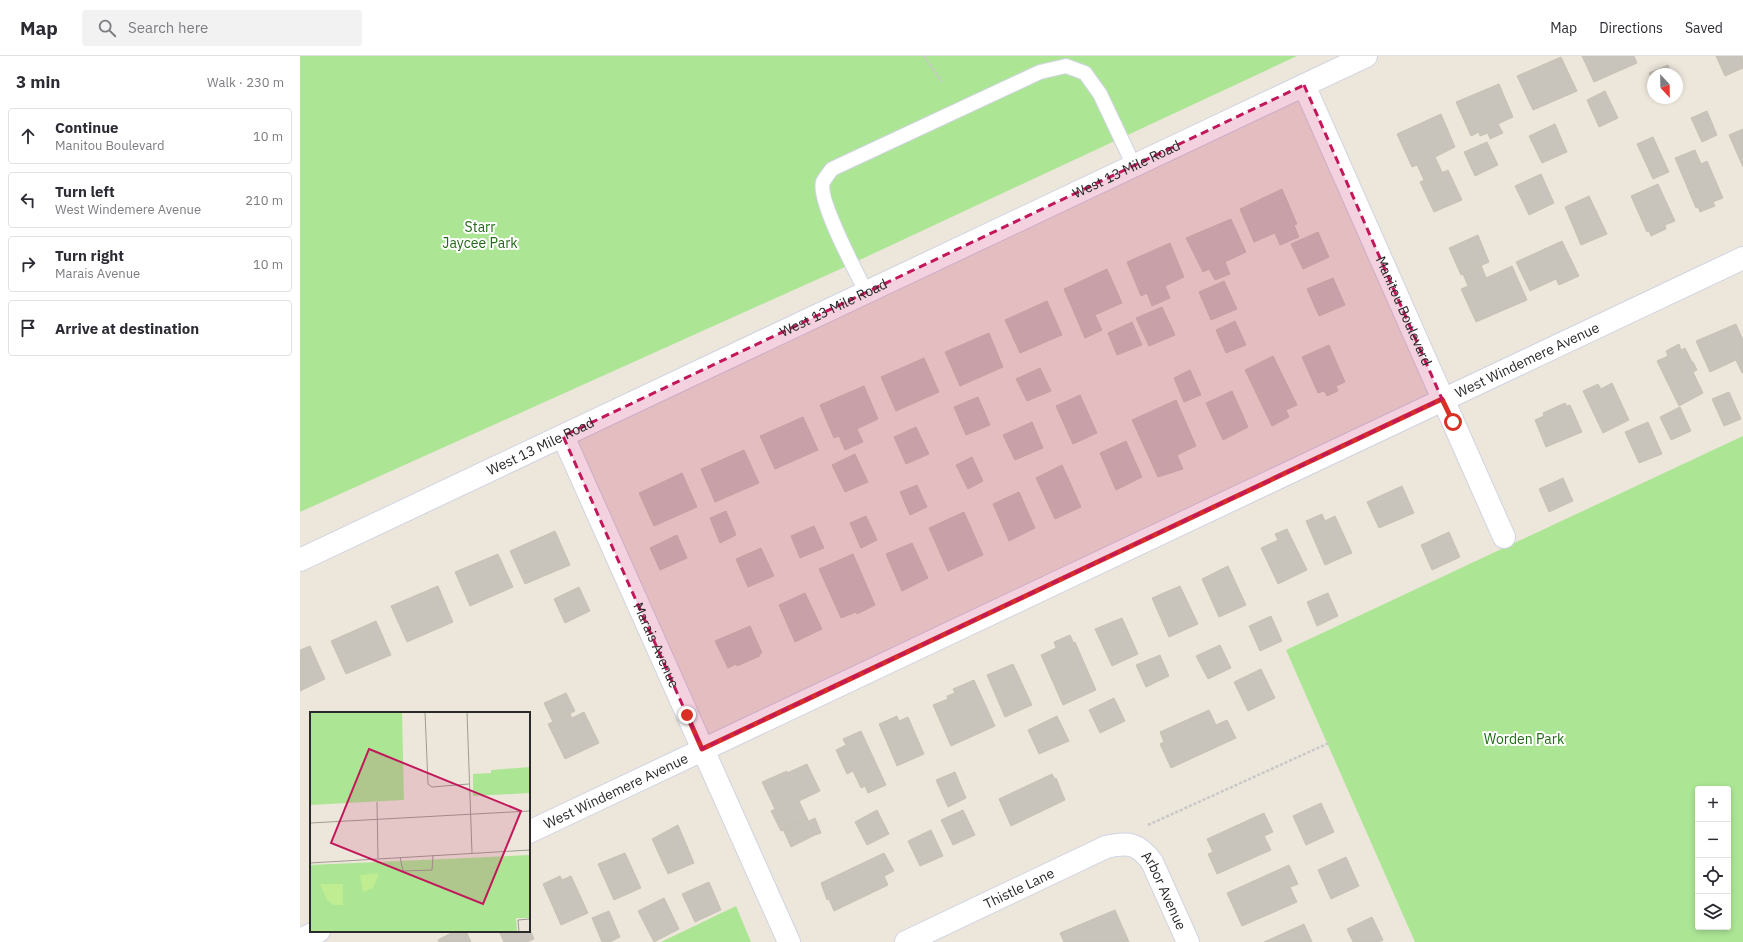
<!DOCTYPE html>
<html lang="en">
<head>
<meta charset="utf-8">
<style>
  :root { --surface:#fff; --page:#f2f2f3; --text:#2b2b33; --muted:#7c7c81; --line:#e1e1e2 }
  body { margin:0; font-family:"IBM Plex Sans",sans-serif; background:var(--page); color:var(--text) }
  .controls { position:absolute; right:12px; bottom:12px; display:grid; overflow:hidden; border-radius:4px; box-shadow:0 2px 6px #0003 }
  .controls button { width:36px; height:36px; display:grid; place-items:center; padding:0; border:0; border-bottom:1px solid var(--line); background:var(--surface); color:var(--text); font:20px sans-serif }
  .compass { position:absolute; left:1347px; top:12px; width:36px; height:36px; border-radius:50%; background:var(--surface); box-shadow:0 2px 6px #0003; rotate:158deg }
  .stop { position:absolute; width:12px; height:12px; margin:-9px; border:3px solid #d93025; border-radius:50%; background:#fff }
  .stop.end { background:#d93025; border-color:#fff; box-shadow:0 1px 4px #0008 }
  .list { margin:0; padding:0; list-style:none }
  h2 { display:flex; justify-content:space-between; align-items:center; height:52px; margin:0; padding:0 16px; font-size:17px }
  h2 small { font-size:13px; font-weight:400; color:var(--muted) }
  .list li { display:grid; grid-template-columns:26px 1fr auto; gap:12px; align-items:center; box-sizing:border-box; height:56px; margin:0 8px 8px; padding:0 8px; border:1px solid var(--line); border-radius:4px }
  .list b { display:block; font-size:15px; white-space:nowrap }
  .list p { margin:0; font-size:13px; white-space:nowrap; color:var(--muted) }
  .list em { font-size:13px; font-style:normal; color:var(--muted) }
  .icon { flex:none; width:22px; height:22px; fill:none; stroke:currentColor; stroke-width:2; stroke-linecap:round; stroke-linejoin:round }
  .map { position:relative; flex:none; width:1443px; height:886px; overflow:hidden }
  header { display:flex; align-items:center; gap:24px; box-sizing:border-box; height:56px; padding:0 20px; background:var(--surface); border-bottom:1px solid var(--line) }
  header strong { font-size:19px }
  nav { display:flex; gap:22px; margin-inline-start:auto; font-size:14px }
  .search { width:280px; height:36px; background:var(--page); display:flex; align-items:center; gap:10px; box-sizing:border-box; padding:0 14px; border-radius:4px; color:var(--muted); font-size:15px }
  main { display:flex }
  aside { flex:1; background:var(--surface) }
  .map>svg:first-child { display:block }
</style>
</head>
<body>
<header>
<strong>Map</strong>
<div class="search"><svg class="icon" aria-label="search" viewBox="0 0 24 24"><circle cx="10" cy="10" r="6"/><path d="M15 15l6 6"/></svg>Search here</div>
<nav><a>Map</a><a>Directions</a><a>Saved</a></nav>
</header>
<main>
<aside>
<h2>3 min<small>Walk · 230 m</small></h2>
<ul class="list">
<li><svg class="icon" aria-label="ahead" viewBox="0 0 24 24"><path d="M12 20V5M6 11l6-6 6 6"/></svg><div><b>Continue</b><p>Manitou Boulevard</p></div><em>10 m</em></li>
<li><svg class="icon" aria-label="left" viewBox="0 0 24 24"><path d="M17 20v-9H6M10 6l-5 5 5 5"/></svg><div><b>Turn left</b><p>West Windemere Avenue</p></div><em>210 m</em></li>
<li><svg class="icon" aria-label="right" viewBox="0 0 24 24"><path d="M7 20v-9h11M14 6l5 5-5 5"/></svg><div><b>Turn right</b><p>Marais Avenue</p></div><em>10 m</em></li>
<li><svg class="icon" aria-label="arrive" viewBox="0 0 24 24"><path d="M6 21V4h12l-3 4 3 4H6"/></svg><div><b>Arrive at destination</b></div></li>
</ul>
</aside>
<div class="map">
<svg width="1443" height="886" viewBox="0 0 1443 886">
  <rect width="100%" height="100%" fill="#ede6db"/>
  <path fill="#ace695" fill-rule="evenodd" d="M0,0h997l-461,215 -536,241z
    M1443,380v506h-328l-129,-292zM1398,733h30v138h-30z
    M436,850l15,36h-90z"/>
  <path fill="#c8c3bb" stroke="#c8c2b5" d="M1282,0h52l3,7 -43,19z
    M1416,0h26l1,12 -18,8z
    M1261,1l16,34 -44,19 -16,-34z
    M1368,9l4,9h-19v8l-4,-9z
    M1199,28l14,33 -15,7 5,9 -13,6 -2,-6 -8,3 -1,-4 -8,4 -15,-34z
    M1305,35l13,27 -19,9 -12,-27z
    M1407,55l10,24 -15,7 -11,-24z
    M1141,58l14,33 -20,10 7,15 -18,8 -7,-15 -5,2 -15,-33z
    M1255,68l12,28 -25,11 -13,-27z
    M1443,73v38l-14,-32z
    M1353,81l16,35 -16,7 -16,-35z
    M1187,86l11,23 -23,11 -11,-24z
    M1395,94l6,14 6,-3 16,37 -10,4 2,4 -15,6 -2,-5 -2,1 -21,-50z
    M1148,114l14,30 -28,12 -14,-30z
    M1241,118l13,29 -25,12 -14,-29z
    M1358,128l17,37 -10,4 1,4 -15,7 -2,-5 -2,1 -16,-36z
    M982,133l15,35 -3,1 5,12 -19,8 -5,-12 -21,9 -14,-33z
    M1289,140l18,38 -26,11 -16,-38z
    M931,163l15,33 -21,10 5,12 -15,6 -6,-11 -6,3 -17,-34z
    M1018,176l11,25 -26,12 -12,-25z
    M1178,179l11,27 -28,13 -12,-27z
    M1262,185l17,35 -20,9 -3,-6 -26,12 -14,-29z
    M870,187l14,34 -19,9 5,12 -18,8 -5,-13 -6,3 -14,-34z
    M1181,209l5,13 26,-12 15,34 -51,22 -15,-33 7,-3 -5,-12z
    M807,213l15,34 -27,12 7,15 -17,8 -21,-49z
    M1033,222l12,27 -26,11 -12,-27z
    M924,225l13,28 -26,11 -12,-28z
    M747,245l15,34 -42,18 -15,-33z
    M862,251l13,28 -26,11 -13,-28z
    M935,265l11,24 -20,8 -10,-23z
    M832,266l10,23 -25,10 -9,-22z
    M1436,268l7,16v33h-1l-6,-13 -26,12 -14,-31z
    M689,277l14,34 -43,19 -15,-34z
    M1379,288l2,6 4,-2 7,14h1l4,8 -4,2 10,21 -24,13 -22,-45 11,-5 -2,-5z
    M1029,289l16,37 -9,4 2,5 -11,5 -3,-5 -6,2 -16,-36z
    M973,300l24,49 -11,5 3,7 -17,9 -27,-56z
    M624,302l15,34 -43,19 -15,-34z
    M740,312l11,23 -24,10 -11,-22z
    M890,314l11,25 -17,7 -10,-24z
    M1312,327l17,37 -26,13 -20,-42 15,-7 3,5z
    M564,330l14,33 -21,10 6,13 -18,8 -6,-14 -5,2 -14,-33z
    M932,335l16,36 -25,13 -17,-37z
    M1429,336l12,27 -17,7 -12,-27z
    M780,339l17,38 -24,11 -17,-38z
    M678,341l12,28 -24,10 -12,-28z
    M876,344l20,46 -19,9 6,14 -25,8 -26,-57z
    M1265,347l2,3 3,-1 12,27 -36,15 -11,-27 9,-4 -1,-3z
    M1380,351l11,24 -20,9 -11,-23z
    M503,361l15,33 -43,19 -15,-33z
    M732,366l11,26 -28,12 -12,-25z
    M1348,366l14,32 -23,9 -14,-31z
    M616,371l13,27 -23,10 -12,-27z
    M826,385l16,36 -26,13 -16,-37z
    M444,394l15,33 -44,19 -14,-33z
    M555,398l13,28 -23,10 -13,-27z
    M672,401l11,24 -15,8 -12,-24z
    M762,409l19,42 -26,12 -19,-41z
    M382,417l15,34 -43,19 -15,-33z
    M1263,422l10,23 -24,11 -10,-23z
    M617,429l10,22 -17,8 -10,-23z
    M1102,430l12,27 -35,15 -12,-26z
    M719,436l16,36 -26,13 -16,-37z
    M426,455l10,24 -16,8 -10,-25z
    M664,456l19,43 -35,16 -19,-43z
    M1022,458l3,7 10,-5 17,37 -27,12 -19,-44z
    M566,460l11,24 -16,8 -11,-25z
    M514,470l10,22 -24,10 -9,-22z
    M987,473l20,41 -29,14 -17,-36 17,-8 -3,-6z
    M255,475l15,34 -45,19 -15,-33z
    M1149,476l11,25 -28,13 -11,-25z
    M377,479l10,23 -27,12 -10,-22z
    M612,487l16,35 -26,13 -16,-37z
    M461,492l13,28 -26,11 -12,-28z
    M198,498l15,33 -43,19 -15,-34z
    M553,498l22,51 -18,9 -1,-2 -15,6 -22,-49z
    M928,510l18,39 -27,12 -17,-38z
    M138,530l15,36 -46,20 -16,-36z
    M880,530l18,38 -29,13 -17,-39z
    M279,531l11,24 -25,12 -11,-24z
    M505,537l17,36 -27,13 -16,-37z
    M1028,537l10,23 -21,10 -10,-24z
    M971,560l11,25 -22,10 -11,-25z
    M822,562l16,36 -26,12 -17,-37z
    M76,565l15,34 -45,19 -15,-33z
    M450,570l12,27 -3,1 1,2 -23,10 -1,-2 -8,4 -13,-27z
    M770,579l4,9 1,-2 21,48 -33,15 -22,-50 15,-7 -2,-6z
    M920,589l11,23 -23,11 -12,-23z
    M10,590l15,33 -25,12v-41z
    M860,599l9,21 -23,11 -10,-22z
    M713,608l19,41 -27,12 -18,-42z
    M961,613l14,29 -27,13 -14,-29z
    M674,624l21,46 -44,20 -18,-41 15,-6 -1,-3 8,-3 -2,-4z
    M266,637l9,18 -22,11 -9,-19z
    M814,642l11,23 -25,12 -11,-23z
    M909,654l7,15 11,-5 9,18 -65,30 -11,-24 4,-2 -4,-10z
    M284,656l15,31 -34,16 -17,-35 22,-10 2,4z
    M597,660l2,5 9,-4 16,37 -27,12 -18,-42z
    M757,660l12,25 -30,13 -11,-24z
    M561,675l25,54 -18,8 -3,-7 -4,2 -8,-17 -6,3 -11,-24 10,-5 -3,-6z
    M507,708l13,27 -21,10 8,17 -26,13 -10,-20 4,-2 -13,-27 25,-11v2z
    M655,716l11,26 -18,9 -12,-27z
    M752,718l3,5 1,-1 9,22 -54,26 -12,-27z
    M1021,747l13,29 -28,13 -13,-29z
    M577,754l12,24 -22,11 -12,-23z
    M663,754l12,25 -22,10 -12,-25z
    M964,757l9,19 -9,4 7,14 -54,24 -9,-20 5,-2 -6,-13z
    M507,762l8,17 -24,12 -8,-18z
    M515,762l6,15 -6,2 -6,-14z
    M378,769l16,38 -26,11 -16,-35z
    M631,774l12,26 -23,10 -12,-25z
    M325,797l16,35 -27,12 -16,-36z
    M584,797l10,18 -10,5 4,9 -54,26 -5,-12 -2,1 -6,-17z
    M1046,801l13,29 -28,13 -13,-29z
    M989,809l9,19 -8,3 7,15 -55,24 -15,-33z
    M260,820l2,4 9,-4 17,37 -27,12 -18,-41z
    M409,826l12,28 -26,12 -13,-28z
    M364,842l15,31 -25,13 -16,-31z
    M815,854l14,32h-65l-4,-9z
    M309,855l11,26 -10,5h-8l-10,-24z
    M1072,861l11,23 -4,2h-26l-6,-13z
    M1004,868l8,18h-48z
    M229,871l5,12 -7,3h-23l-5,-11h30z
    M155,875h11l5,11h-32l-1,-2z"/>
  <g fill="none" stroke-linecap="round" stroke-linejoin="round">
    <g stroke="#d0d3e3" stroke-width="16">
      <path id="service" d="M566,236c-9,-19 -49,-92 -43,-110 2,-4 6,-9 9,-13l208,-97 26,-6 19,7 15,21 34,72"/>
    </g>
    <g stroke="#d0d3e3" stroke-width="24">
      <g id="minor">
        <path id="s1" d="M1004,29l200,452"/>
        <path id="s2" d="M263,380l226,506"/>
        <path id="s3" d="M229,776l1214,-574"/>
        <path d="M0,884l19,-9"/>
        <path id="s4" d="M606,886l200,-95c22,-5 32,-4 46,15l36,80"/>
      </g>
    </g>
    <g stroke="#d0d3e3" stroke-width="24">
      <g id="secondary">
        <path id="s5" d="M0,504l1066,-504"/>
      </g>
    </g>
    <path stroke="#c8c8c8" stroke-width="2.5" stroke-dasharray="3 2" stroke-linecap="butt" d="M624,0l18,26
      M848,769l183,-83"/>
    <use href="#service" stroke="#fff" stroke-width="14"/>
    <use href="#minor" stroke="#fff" stroke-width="22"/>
    <use href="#secondary" stroke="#fff" stroke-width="22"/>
  </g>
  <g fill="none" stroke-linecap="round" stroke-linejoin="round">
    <path stroke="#d93025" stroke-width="5" d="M387,659l15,34 740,-350 11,23"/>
  </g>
  <path fill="#c2185b" fill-opacity="0.2" stroke="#c2185b" stroke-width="3" stroke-dasharray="8 5" stroke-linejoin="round" d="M1004,29l138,314 -740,350 -139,-313z"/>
  <g text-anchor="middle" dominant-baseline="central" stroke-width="4" stroke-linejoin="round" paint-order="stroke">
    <g font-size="14" fill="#2a2a2a" stroke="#fff">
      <text stroke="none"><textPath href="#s5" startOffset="914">West 13 Mile Road</textPath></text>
      <text stroke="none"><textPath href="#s5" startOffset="590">West 13 Mile Road</textPath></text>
      <text stroke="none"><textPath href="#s1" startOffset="247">Manitou Boulevard</textPath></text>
      <text stroke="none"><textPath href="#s3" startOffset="1104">West Windemere Avenue</textPath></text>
      <text stroke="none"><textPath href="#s5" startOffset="266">West 13 Mile Road</textPath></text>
      <text stroke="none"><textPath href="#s2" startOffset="229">Marais Avenue</textPath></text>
      <text stroke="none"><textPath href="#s3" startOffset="96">West Windemere Avenue</textPath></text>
      <text stroke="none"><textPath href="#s4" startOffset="125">Thistle Lane</textPath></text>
      <text stroke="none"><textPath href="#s4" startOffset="305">Arbor Avenue</textPath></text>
    </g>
    <g font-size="14" fill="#236a17" stroke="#fff">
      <text x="180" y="171">Starr<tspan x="180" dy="16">Jaycee Park</tspan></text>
      <text x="1224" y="683">Worden Park</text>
    </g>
  </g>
  <g transform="translate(10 656)">
    <rect width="220" height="220" fill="#ede6db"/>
    <path d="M0,0h92l2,88 -94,5zM220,55v26l-57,3v-22l18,-1v-3zM220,143v63h-14l1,14h-207v-67z" fill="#ace695"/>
    <path d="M69,161l-6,15 -10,4 -3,-17zM10,172h23v21h-9l-7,-5z" fill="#c0ed91"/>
    <path fill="none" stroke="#9f9b94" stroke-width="1" d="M115,0l3,72 4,3 37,-3M157,0l5,141M67,90l1,56M0,111l220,-12M90,145l3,14 29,-1 1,-15M0,151l220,-13M209,220l-1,-12 12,-1"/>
    <path fill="#c2185b" fill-opacity="0.15" stroke="#c2185b" stroke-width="2" d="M59,37l152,62 -38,93 -152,-61z"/>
    <rect width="220" height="220" fill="none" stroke="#2a2a2a" stroke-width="2"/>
  </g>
</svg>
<div class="controls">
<button>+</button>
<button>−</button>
<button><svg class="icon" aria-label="locate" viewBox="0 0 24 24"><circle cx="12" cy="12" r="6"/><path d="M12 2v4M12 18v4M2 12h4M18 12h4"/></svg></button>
<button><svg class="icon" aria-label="layers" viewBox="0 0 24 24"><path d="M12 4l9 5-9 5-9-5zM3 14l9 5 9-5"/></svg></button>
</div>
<svg class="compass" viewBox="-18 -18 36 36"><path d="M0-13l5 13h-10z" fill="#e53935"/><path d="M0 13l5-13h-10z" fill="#7c7c81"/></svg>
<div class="stop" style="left:1153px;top:366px"></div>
<div class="stop end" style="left:387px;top:659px"></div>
</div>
</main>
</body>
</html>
